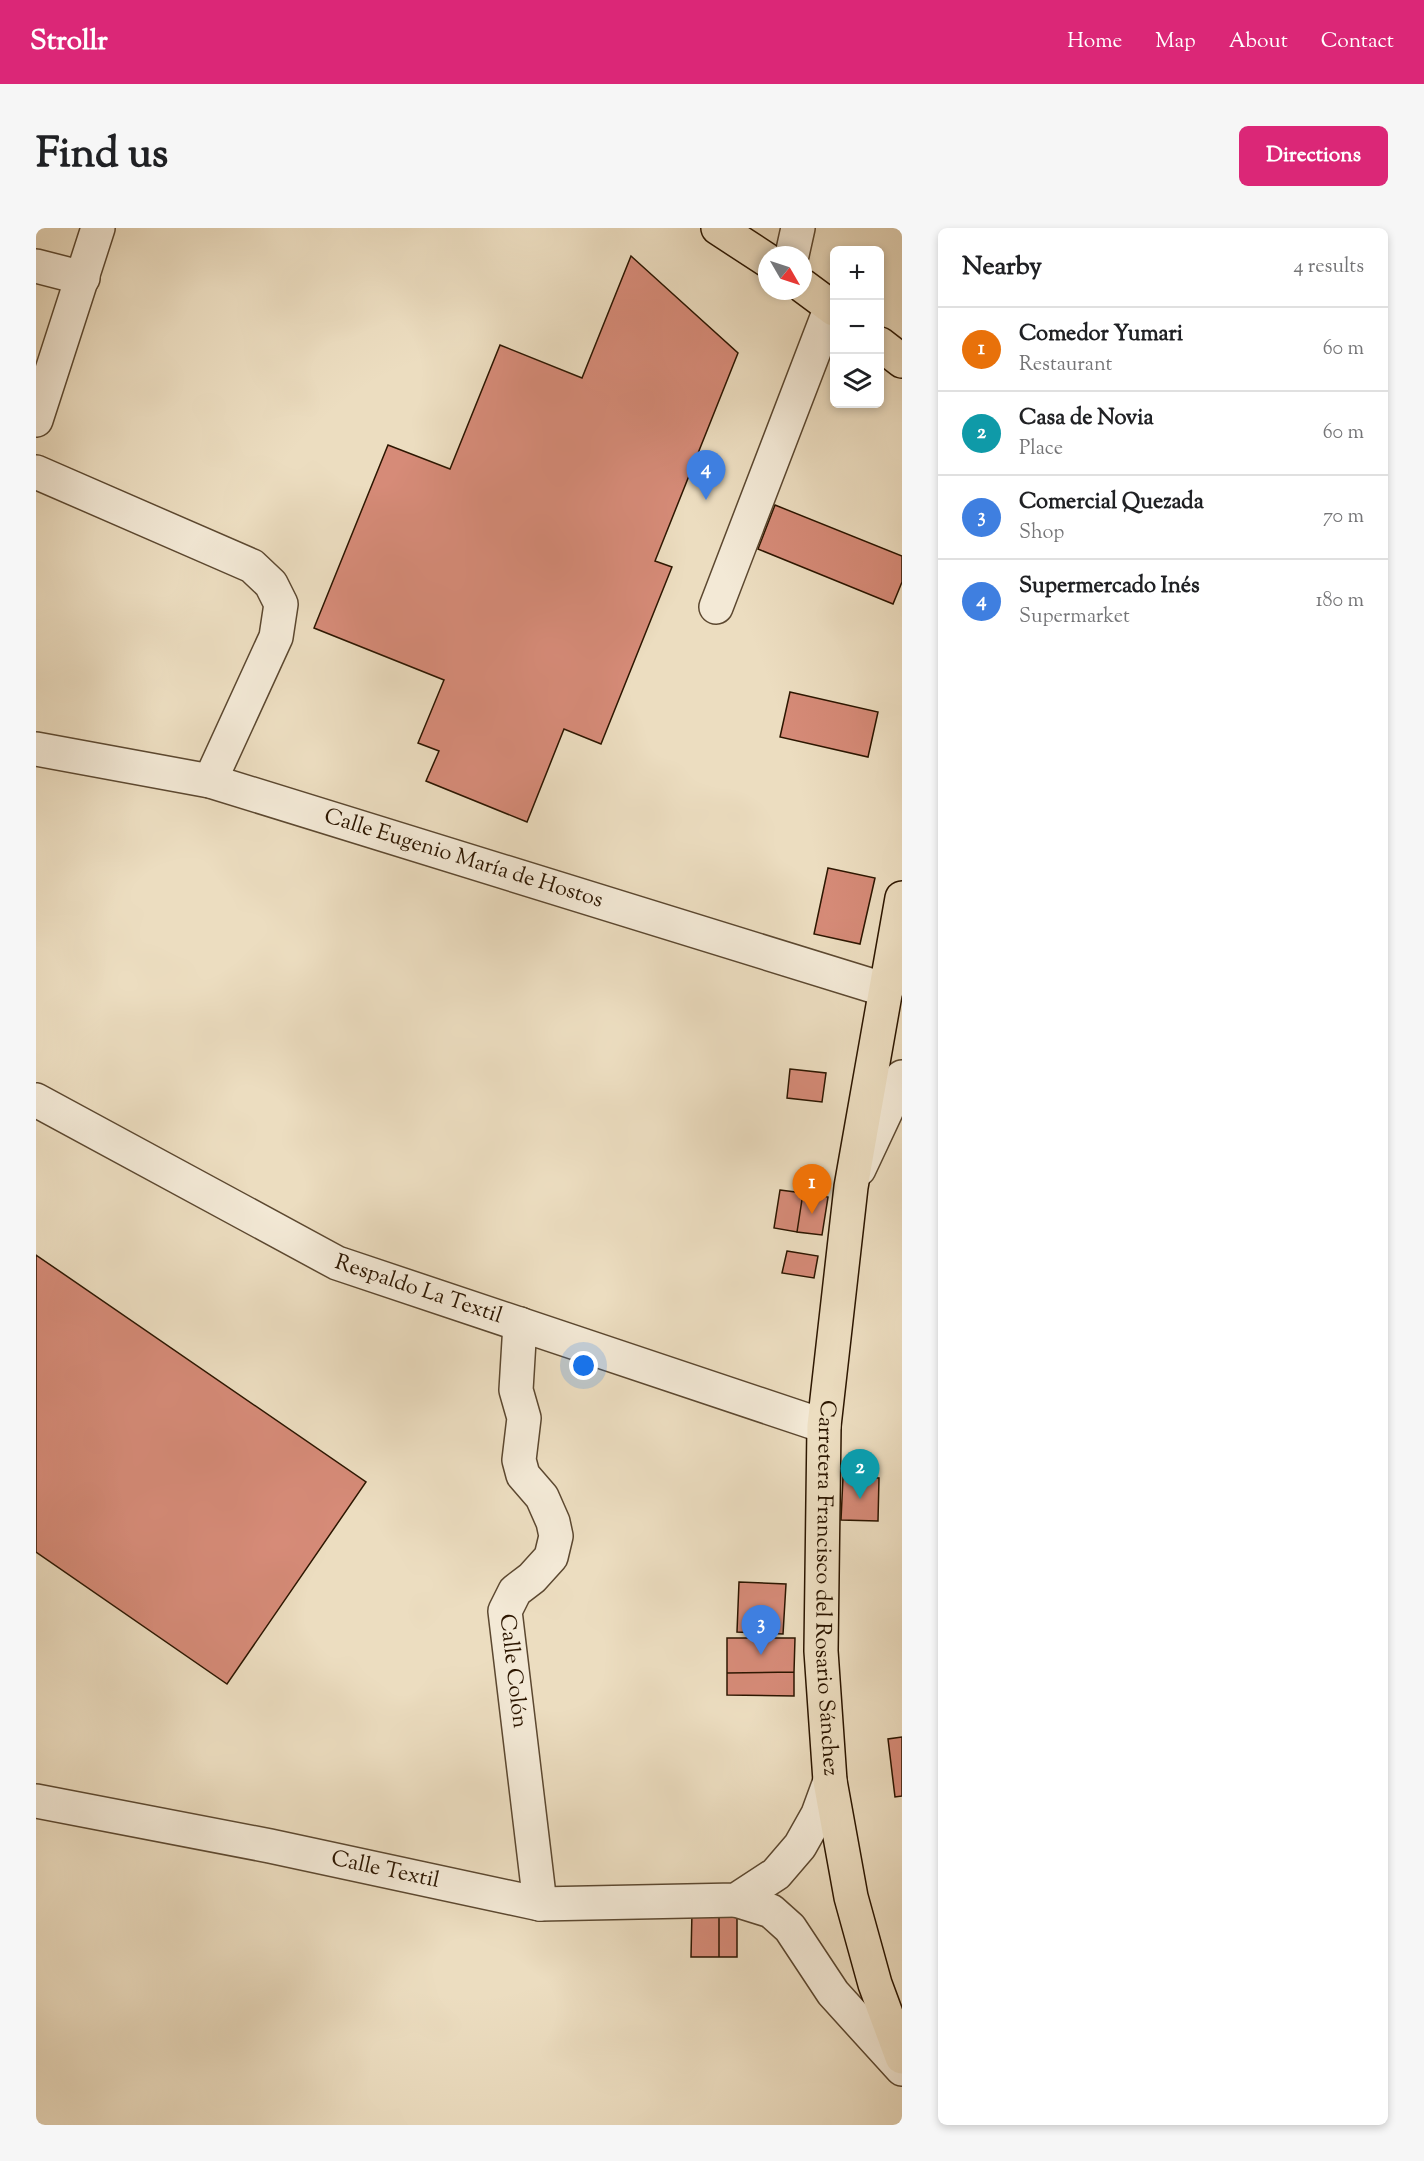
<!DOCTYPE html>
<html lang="en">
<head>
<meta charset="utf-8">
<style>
  :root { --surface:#fff; --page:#f6f6f6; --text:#202124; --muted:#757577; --line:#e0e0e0; --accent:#db2777 }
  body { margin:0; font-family:"Sorts Mill Goudy",serif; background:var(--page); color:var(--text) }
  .controls { position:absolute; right:18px; top:18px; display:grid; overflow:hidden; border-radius:9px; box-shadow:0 3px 9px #0003 }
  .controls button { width:54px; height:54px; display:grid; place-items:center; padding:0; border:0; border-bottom:2px solid var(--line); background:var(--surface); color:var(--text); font:30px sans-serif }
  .compass { position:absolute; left:722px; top:18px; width:54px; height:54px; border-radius:50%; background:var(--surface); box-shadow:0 3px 9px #0003; rotate:129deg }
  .you { position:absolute; left:548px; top:1138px; width:21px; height:21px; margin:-15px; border:4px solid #fff; border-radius:50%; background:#1a73e8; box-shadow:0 0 0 9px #1a73e833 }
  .badge { display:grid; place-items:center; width:39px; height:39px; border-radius:50%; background:var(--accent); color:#fff; font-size:20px; font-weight:700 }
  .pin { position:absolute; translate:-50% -50px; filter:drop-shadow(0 2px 3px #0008) }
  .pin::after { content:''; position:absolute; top:32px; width:21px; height:18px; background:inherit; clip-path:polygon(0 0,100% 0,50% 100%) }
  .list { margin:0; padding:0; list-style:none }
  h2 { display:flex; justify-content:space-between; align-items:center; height:78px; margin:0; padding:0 24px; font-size:26px }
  h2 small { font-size:20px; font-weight:400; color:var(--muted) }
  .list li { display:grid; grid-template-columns:39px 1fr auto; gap:18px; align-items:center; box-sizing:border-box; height:84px; padding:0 24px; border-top:2px solid var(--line) }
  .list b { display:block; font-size:22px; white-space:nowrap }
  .list p { margin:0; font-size:20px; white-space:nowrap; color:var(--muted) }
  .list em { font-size:20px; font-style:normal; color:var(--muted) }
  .icon { flex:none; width:33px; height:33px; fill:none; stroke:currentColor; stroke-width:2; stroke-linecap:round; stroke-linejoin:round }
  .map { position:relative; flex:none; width:866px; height:1897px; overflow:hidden; border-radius:9px }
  header { display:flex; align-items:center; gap:36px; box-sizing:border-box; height:84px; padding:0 30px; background:var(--accent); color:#fff }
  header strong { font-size:28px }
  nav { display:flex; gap:33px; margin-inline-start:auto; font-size:21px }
  .intro { display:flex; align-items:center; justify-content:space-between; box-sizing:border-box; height:144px; padding:0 36px }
  h1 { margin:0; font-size:42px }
  .button { padding:15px 27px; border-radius:9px; background:var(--accent); color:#fff; font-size:21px; font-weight:700 }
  main { display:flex; gap:36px; padding:0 36px }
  aside { flex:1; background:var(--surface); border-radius:9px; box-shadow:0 3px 9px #0003 }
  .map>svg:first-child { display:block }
</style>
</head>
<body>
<header>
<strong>Strollr</strong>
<nav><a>Home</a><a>Map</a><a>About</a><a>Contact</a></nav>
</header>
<div class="intro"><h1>Find us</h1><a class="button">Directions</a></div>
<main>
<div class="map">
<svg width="866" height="1897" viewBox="0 0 866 1897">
  <rect width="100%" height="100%" fill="#ecddc0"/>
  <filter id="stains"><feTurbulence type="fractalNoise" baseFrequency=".00333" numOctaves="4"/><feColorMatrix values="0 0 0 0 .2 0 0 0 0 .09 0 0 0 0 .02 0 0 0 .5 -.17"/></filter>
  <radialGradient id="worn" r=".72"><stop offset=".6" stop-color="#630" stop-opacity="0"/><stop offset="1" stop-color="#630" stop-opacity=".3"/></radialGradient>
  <path fill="#d68b78" stroke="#2c1600" stroke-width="1.5" d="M595,28l107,97 -83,208 17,6 -71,177 -37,-15 -37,93 -101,-41 13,-30 -21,-8 26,-63 -130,-52 74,-183 62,24 50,-124 82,33z
    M739,277l127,51v26l-9,22 -135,-55z
    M754,464l88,20 -10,45 -88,-20z
    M792,640l47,10 -15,66 -46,-10z
    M754,841l36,4 -4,29 -35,-4z
    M744,962l23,3 -6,39 -23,-4z
    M767,965l25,4 -6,38 -25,-3z
    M751,1023l31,5 -4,22 -32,-5z
    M0,1027l330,227 -139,202 -191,-132z
    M807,1249l36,1 -1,43 -37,-1z
    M703,1354l47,2 -3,50 -46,-2z
    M691,1410h68l-1,34 -67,1z
    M758,1444v24l-67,-1v-22z
    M866,1509v59l-7,1 -7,-58z
    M656,1683h27v46h-28z
    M683,1683h18v46h-18z"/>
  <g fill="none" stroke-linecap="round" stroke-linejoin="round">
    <g stroke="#5c4830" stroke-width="36">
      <g id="minor">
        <path d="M756,27l6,-27"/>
        <path d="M0,38l47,12"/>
        <path d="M0,192l62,-192"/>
        <path d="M0,244l216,94 19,18 10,20 -5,33 -66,144"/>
        <path d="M680,379l115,-300"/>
        <path id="s1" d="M0,521l174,32 676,209"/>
        <path id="s2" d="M0,872l301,163 487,163"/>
        <path d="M823,941l43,-92"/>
        <path id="s3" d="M484,1096l-4,66 8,28 -5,42 4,15 19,22 11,25 3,14 -5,21 -19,21 -17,13 -10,20 35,293"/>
        <path id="s4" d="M0,1573l234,45 270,58 196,-4 40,-26 24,-28 18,-32 12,-33"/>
        <path d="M700,1672l35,11 19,17 43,65 69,76"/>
      </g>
    </g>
    <g stroke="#2c1600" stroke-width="36">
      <g id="major">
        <path d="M682,0l49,32"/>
        <path d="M767,58l31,23"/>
        <path d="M844,116l22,17"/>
        <path id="s5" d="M866,670l-51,289 -27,239 -3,225 9,130 21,116 24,87 27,73"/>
      </g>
    </g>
    <use href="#minor" stroke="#f3e9d6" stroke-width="33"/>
    <use href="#major" stroke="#ecddc0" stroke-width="33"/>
  </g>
  <g text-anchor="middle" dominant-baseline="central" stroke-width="6" stroke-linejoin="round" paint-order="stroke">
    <g font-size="22" fill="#2c1600" stroke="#f3e9d6">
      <text stroke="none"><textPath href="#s1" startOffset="442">Calle Eugenio María de Hostos</textPath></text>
      <text stroke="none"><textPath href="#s2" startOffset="428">Respaldo La Textil</textPath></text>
      <text stroke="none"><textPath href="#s5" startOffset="696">Carretera Francisco del Rosario Sánchez</textPath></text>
      <text stroke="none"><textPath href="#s3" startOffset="378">Calle Colón</textPath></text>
      <text stroke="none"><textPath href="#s4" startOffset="356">Calle Textil</textPath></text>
    </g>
  </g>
  <rect width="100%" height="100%" filter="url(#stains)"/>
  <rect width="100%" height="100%" fill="url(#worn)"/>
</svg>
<div class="controls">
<button>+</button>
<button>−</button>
<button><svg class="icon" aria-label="layers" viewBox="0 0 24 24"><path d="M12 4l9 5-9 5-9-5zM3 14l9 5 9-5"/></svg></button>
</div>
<svg class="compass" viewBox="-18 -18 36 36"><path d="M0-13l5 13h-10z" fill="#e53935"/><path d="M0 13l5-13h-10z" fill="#757577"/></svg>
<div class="you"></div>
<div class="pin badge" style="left:776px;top:986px;background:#e8710a">1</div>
<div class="pin badge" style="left:824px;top:1271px;background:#0f9aa8">2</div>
<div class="pin badge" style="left:725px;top:1427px;background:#3f7fe0">3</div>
<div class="pin badge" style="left:670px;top:272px;background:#3f7fe0">4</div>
</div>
<aside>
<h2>Nearby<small>4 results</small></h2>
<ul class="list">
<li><span class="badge" style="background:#e8710a">1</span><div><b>Comedor Yumari</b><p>Restaurant</p></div><em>60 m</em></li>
<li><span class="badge" style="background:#0f9aa8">2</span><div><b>Casa de Novia</b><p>Place</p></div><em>60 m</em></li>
<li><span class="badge" style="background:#3f7fe0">3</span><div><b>Comercial Quezada</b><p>Shop</p></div><em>70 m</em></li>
<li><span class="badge" style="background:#3f7fe0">4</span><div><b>Supermercado Inés</b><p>Supermarket</p></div><em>180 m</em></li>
</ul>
</aside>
</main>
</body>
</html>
